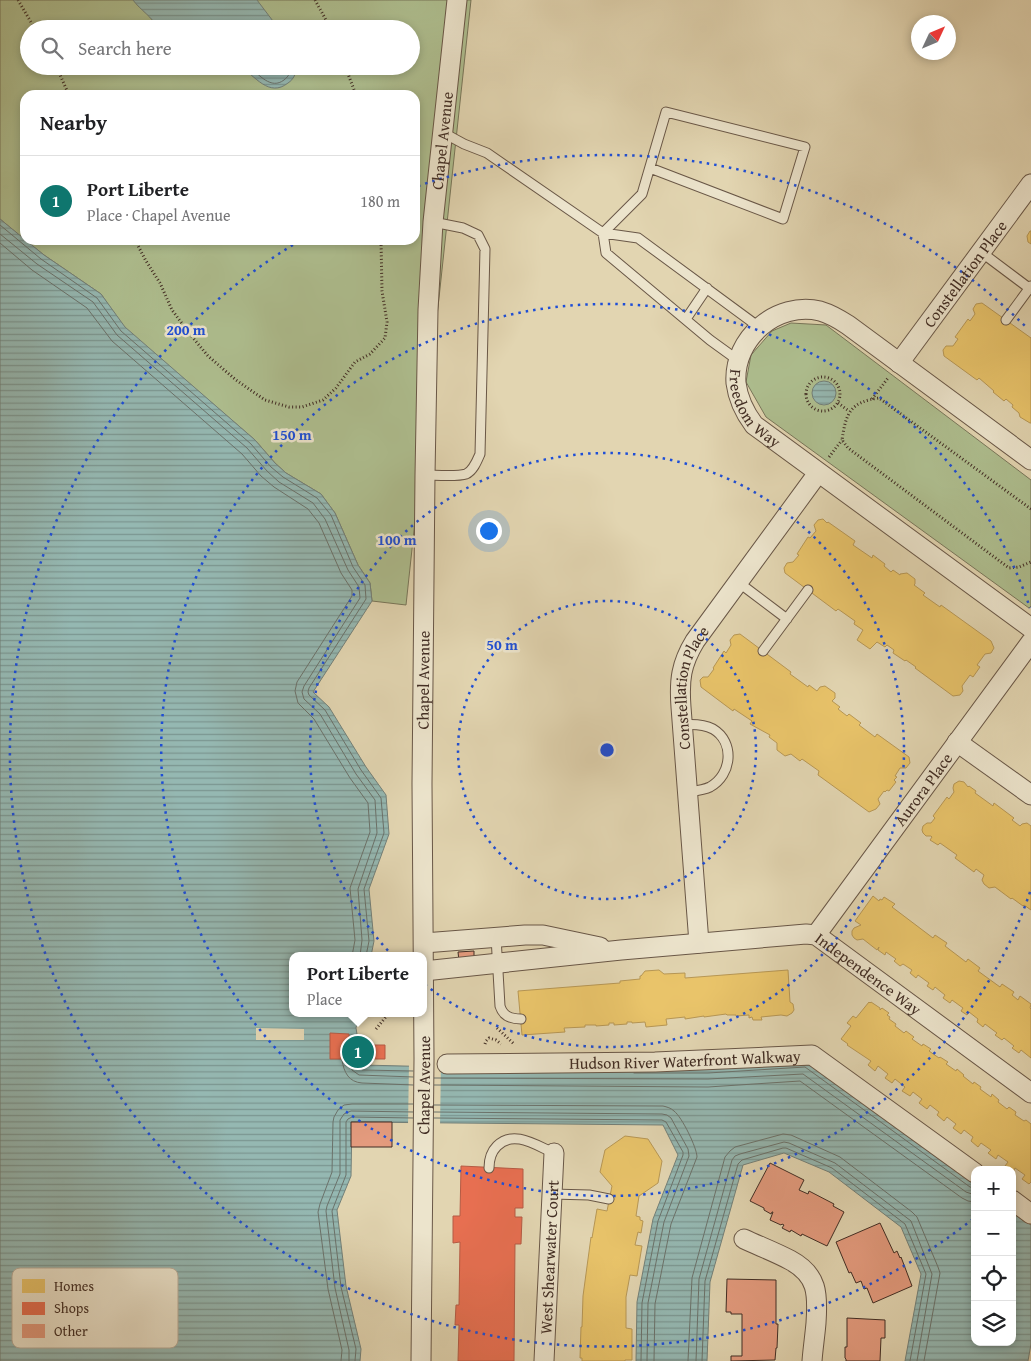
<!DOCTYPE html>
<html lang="en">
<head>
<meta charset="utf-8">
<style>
  :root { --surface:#fff; --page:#f2f2f2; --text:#202124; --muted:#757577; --line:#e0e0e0; --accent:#0f766e }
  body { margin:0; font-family:"Gentium Book Plus",serif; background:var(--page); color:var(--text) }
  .controls { position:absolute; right:15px; bottom:15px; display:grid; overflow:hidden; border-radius:10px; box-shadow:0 2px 8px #0003 }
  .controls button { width:45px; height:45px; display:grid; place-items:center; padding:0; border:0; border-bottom:1px solid var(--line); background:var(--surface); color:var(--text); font:25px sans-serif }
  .compass { position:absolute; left:911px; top:15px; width:45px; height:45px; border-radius:50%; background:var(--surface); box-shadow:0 2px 8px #0003; rotate:46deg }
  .you { position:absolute; left:488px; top:530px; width:18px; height:18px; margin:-12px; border:4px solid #fff; border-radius:50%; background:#1a73e8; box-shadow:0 0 0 8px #1a73e833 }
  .badge { display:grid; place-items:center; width:32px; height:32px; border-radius:50%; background:var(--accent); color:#fff; font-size:16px; font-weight:700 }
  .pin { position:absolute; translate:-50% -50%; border:2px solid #fff; box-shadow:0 1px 5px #0006 }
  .popup { position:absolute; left:289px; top:952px; width:138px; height:65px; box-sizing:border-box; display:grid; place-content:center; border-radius:10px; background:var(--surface); filter:drop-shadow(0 1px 4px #0005); font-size:16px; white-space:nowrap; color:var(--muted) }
  .popup b { font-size:19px; color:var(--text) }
  .popup::after { content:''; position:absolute; left:50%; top:100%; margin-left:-10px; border:10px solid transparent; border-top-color:var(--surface) }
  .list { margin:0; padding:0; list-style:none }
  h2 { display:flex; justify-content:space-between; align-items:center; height:65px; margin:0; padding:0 20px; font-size:21px }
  h2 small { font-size:16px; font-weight:400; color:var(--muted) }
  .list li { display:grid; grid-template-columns:32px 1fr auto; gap:15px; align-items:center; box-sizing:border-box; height:90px; padding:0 20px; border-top:1px solid var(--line) }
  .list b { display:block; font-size:19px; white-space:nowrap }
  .list p { margin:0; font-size:16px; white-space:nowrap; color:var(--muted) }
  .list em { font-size:16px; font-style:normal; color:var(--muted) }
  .icon { flex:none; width:28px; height:28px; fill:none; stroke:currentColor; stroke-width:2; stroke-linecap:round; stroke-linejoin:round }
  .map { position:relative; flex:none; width:1031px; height:1361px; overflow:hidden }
  .search { position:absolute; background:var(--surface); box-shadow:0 2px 8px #0003; left:20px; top:20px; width:400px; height:55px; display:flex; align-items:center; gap:12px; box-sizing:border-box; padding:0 18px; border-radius:28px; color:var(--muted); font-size:19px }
  .panel { position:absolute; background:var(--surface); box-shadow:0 2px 8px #0003; left:20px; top:90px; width:400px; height:155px; border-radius:15px }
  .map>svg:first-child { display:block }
</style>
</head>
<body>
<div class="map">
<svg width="1031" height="1361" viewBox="0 0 1031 1361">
  <defs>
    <pattern id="water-rules" width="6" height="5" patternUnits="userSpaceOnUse" patternTransform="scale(1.25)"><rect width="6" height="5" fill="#95b8b2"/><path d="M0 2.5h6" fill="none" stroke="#7b9691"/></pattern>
  </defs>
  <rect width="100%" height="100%" fill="#e2d5b1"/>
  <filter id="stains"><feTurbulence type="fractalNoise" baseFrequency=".004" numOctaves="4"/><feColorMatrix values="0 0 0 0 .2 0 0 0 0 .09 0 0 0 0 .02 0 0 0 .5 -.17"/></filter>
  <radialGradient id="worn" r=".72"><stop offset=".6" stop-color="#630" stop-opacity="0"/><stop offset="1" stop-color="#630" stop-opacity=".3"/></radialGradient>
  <path fill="#aebe8f" stroke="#78765a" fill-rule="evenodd" d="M0,0h471l-65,605 -34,-4 -2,-18 -12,-18 -23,-52 -14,-19 -35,-21 -11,-10 -20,-23 -131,-113 -23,-33 -57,-39 -19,-15h390v-145h-390v145l-25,-21zM29,29h382v37h-382z
    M791,323l35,2 205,155v126l-2,2 -263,-191 -20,-35 5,-27 21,-24z"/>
  <path fill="url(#water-rules)" stroke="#738079" d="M133,0h124l22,29h-121c-5,-12 -18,-19 -25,-29z
    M240,66h56c0,8 -2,13 -8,17 -19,15 -33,-7 -48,-17z
    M0,219l44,36 57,39 24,33 130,113 20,23 11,10 35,21 14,19 23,52 12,18 2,18 -59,91 16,15 37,60 20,28 3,39 -20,55 5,52 -3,15h-78v57h66l-3,15 6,37 82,2 362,-5 169,123v157h37v-130l19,13v119l-3,17h-123l16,-87 -20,-47 -72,-55 -45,-19 -41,12 -33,117 -3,79h-71l1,-59 16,-83 25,-64 -15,-30 -311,-3 -1,54 -14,34 9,76 15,63 -1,12h-360z
    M812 393a12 12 0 1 1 24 0a12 12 0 1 1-24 0Z"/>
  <path fill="#e2d5b1" d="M256,1028l48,1v11h-48z
    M409,1063l32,1 -1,62 -32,-1z"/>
  <path fill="#e9c46a" stroke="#b79755" d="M1030,231h1v13l-3,-2 -1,-6z
    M982,303l49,35v85h-1l-10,-6 -1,-4 -7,-6 1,-2 -7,-6 -2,2 -11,-9 1,-1 -15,-13 -2,2 -33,-24 -1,-6 3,-4h7l5,-7 -3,-2 13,-18 2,2 5,-7 -2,-5 3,-5z
    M823,519l4,4 1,-1 27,19 -2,4 19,13 1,-3 12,9 -1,2 7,6 2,-2 7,5v-1l7,-1 8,6v5l-1,1 11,8 -2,2 17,12 1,-2 50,36 3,7 -3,5 -6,1 -8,11 3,2 -7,10 -3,-2 -8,11 1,5 -3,4 -7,1 -38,-28 1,-1 -10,-7 -1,1 -12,-8 1,-3 -7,-5 -2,2 -8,-5 -7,7 -13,-9 6,-10 -9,-6 1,-3 -17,-12 -2,2 -51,-38 -1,-5 3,-5 6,-1 6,-7 -2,-1 11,-17 2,1 6,-7 -2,-6 4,-5z
    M740,634l51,38 -1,2 18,13 1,-2 8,6 3,-4 5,-1 10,7v5l-3,3 8,6 -2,2 9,7 2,-2 12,9 -2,2 16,12 2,-3 32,23 1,6 -4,5h-6l-5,8 2,1 -3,3 2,2 -7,9 -2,-1 -2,2 -1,-1 -6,8 2,5 -4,5 -7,3 -51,-37 1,-4 -17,-12 -2,2 -9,-7 -6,2 -8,-6v-7l-8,-6 1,-2 -20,-11 2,-3 -18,-12 -1,2 -32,-24 -1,-7 3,-3h5l6,-8 -1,-1 11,-17 2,2 5,-8 -1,-5 4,-5z
    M959,781l5,1 4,5 1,-1 7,5 -1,2 18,13 1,-3 20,15 -2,2 8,6 2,-2 5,-1 4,3v84l-7,-5 -1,1 -11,-8 -1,1 -16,-12 -6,1 -5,-4 -2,-4 2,-5 -8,-6 -2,3 -19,-14 2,-3 -17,-12 -2,2 -8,-5 2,-3 -1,-1h-5l-3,-3 -1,-3 1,-4 4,-3h4l4,-5 -2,-2 14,-19 2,2 5,-7 -1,-4 1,-4z
    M873,896l6,5 1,-2 2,1 2,-3 11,7 -3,3 41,31 2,-3 12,8 -2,3 21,16 2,-3 12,9 -2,3 22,16 2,-3 12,8 -2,3 6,5 2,-4 11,8 -1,4 1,1v49l-10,-8 -2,3 -7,-5 2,-2 -10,-8 -2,2 -7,-5 2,-2 -12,-9 -2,3 -6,-5 1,-3 -9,-7 -2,3 -6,-4 2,-3 -11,-8 -2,3 -7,-5 2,-3 -10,-8 -2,3 -6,-4 2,-3 -11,-8 -2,3 -6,-5 2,-3 -9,-6 -3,2 -6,-5 2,-2 -10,-7 -1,3 -7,-5 1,-3 -2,3 -14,-11 -6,1 -3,-2 -2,-3v-4l2,-3 7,-3 -6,-4z
    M659,970l5,4 21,-1v5l103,-8 2,32 3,2 1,6 -2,3 -5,3 -6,-1 -20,2 1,3h-9l-1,-3 -3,1v-3l-13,1v-1h-9l-1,-1 -22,3v-1l-19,3v-2l-19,2 1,6 -21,2 -1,-5 -13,1v-1h-5v2l-13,1v-2h-5v2l-13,1v-1h-11v2l-21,1 1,4 -43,3 -4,-44 102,-8v-2l20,-2v-3h1l4,-5z
    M869,1002l1,1 1,-1 9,6v2l2,-2 7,5 -2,2 3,2 -1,2 7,5 -1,2 9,7 2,-2 8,6 -2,2 10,7 1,-2 8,5 -2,2 10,7 1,-1 8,5 -2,2 10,7 1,-2 7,6 -1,1 10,8 1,-2 7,5 -1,2 11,8 1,-3 7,6 -1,2 9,7 2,-2 7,5 -1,3 9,6 2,-1 5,4v58l-2,2 -7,-5 3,-4 -10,-7 -2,4 -1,-2h-2l-5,-4 3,-4 -10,-7 -2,4 -8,-6 3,-3 -10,-7 -3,4 -7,-6 2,-4 -9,-7 -3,4 -8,-6 3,-4 -9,-7 -3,4 -7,-6 2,-3 -9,-7 -3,4 -8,-6 3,-4 -9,-7 -3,4 -8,-5 3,-4 -10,-8 -3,4 -7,-5 3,-4 -10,-8 -3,5 -7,-6 3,-4 -24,-16 1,-1 -7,-5 10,-13 -4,-3 6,-7 3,2z
    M625,1136l23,3 14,22 -4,22 -19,13 -3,20 4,1v3l3,1 -2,12 -3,-1 -3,13 7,1 -5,30 -7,-1 -4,22v31l6,1v31h-7v1h-43v-3h-2l1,-31h1l1,-31 8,-59 1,1 5,-29 10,2 5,-25 -12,-14 5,-22z"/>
  <path fill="#e76f51" stroke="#b55b44" d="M330,1033l19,1v11h36v14h-55z
    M461,1166l62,3v39h-8v9h7l-1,27h-6l-1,117h-56l1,-36h-4l1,-20h3l1,-63 -7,1v-27h7z"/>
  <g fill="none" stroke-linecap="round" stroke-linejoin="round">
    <path stroke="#6b726b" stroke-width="1" d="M249,66c10,9 22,24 35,14 5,-4 7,-8 7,-14
      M0,225l41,34 56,39 24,33 130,113 20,23 12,10 34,21 14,17 22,52 12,18 1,14 -57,89 -1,4 1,3 16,15 36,60 20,28 3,35 -20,56 5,52 -3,15
      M0,234l37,30 56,38 24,33 130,113 20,23 12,11 34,21 12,16 23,51 11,17 1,11 -56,88 -2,6 2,7 16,15 36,60 19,26 2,33 -19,56 4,51 -2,16
      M0,243l32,27 55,38 25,33 130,113 19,22 13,11 34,22 11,14 22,50 11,17v6l-55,86 -2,9 3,12 16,16 36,59 18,25 2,29 -20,56 5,52 -3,16
      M342,1060c2,13 7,22 20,23l51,2
      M350,1060l2,10 7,5 54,2
      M356,1060l2,7 4,3 51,1
      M634,1073h74l97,-6 165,120 5,1
      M434,1078l274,1 95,-5 163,118 9,3
      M434,1085l274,2 92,-6 162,117 6,3 7,1
      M434,1105l229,1c4,1 8,2 11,5 8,6 23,37 23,46l-26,67 -16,80 -1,57
      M434,1112l228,2 5,1 4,3 17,31 1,7 -25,66 -16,81 -1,58
      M434,1118l228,2 4,2 17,30v3l-25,66 -16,82 -1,58
      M341,1361l1,-11 -14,-61 -10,-77 2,-8 12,-32 1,-50 1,-5 4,-7 6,-5 8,-1h61
      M349,1361v-11l-14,-62 -9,-77 1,-5 13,-32v-54l4,-6 7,-3 62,1
      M355,1361l1,-12 -15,-62 -9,-76 14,-36v-53l2,-3 4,-2 61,1
      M688,1361l4,-83 33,-121 5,-6 5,-4 48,-13 8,1 49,22 72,55 5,5 21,50 2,6 -16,88
      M696,1361l3,-82 33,-119 3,-4 5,-2 44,-12 5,1 46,20 76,58 21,53 -15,87
      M702,1361l3,-80 33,-117 4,-4 41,-12h3l46,20 73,56 21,50 -16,87"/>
  </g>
  <path fill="#e49b7e" stroke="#412d24" d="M474,951v8l-15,2 -1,-9z
    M351,1122h41v25h-41z
    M770,1163l34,17 -5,10 9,4 1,-3 25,13 -1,2 11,6 -17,34 -25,-12 -1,2 -10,-6 -1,2 -8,-4 2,-3 -2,-1 -1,1 -11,-5 3,-8h-1l-1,2 -7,-4v-2l-14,-7z
    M880,1223l14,30 3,-2 3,7 1,-1 11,29 -39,17 -6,-15 -3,1 -3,-8 -5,2 -5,-11 -2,1 -13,-31z
    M727,1279l49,1v44h2l-1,24h-1l-1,12 -44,1v-5h11v-42h-11v-2h-5z
    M847,1318l38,2v18h-4l-1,23h-34v-2l-1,-1v-11h2z"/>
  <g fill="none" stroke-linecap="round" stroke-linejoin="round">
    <g stroke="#695747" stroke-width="11">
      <path id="lane" d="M442,132l22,12 23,9 116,80 35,5 121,89
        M603,233l39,-39 24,-82 139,35 -22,72 -133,-51
        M603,233l3,20 104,87 29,21
        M981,252l48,36
        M686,319l21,-31
        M1006,320l25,-34
        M425,475c10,0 32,2 41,-1 7,-3 11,-13 14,-20l5,-205 -7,-14 -15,-7 -30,-6
        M738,582l49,37
        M763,651l45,-61
        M682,725c11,-1 21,-1 31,4 22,13 19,46 -3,58 -6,3 -15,4 -22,5
        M496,937l4,69c3,10 10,13 21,13
        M489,1168c0,-9 2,-16 8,-22 17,-17 40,0 57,7
        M552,1194l37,1 20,4"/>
    </g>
    <g stroke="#695747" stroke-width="21">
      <g id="street">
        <path id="s1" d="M899,363l132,-179"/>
        <path id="s2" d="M1031,460l-183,-135c-9,-6 -18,-11 -28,-14 -43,-10 -87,27 -84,72 2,16 9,30 18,42l277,203"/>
        <path d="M957,742l74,53"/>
        <path id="s3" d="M816,935l215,-293"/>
        <path d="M424,943l101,-8h18l57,12"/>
        <path id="s4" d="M699,943l-18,-236c-2,-27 0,-43 14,-66l123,-168"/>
        <path id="s5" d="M424,971l197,-21 185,-16 10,1 215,158"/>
        <path id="s6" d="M447,1064l208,-2 157,-7 163,118"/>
        <path d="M1012,1200l19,14"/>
        <path d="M744,1239c15,7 31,13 46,21 28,15 28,34 26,63 -1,12 -3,25 -4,38"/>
        <path id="s7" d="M421,1361l3,-302 -2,-275 3,-309 3,-165 5,-88 24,-222"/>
        <path id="s8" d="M544,1361l10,-208"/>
      </g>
    </g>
    <path stroke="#412d24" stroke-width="3" stroke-dasharray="1 2.5" stroke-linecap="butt" d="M18,0l17,29
      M315,0l16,29
      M56,66l13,29
      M345,66l11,29
      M135,240l11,21 14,22 12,27 17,23 19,23 28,24 29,20 24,7h13l21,-7 13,-12 19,-26 15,-8 15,-16 2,-16 -5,-31 -1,-51
      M806 394a17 17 0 1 1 34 0a17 17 0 1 1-34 0Z
      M872,399l16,-21
      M838,403l11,8
      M829,457l13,-17
      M1031,509l-152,-111c-29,4 -33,15 -37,42l6,8 161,120 10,-1 12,-5
      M497,1028l17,16
      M376,1029l13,-16
      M485,1044l1,-3 3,-3 7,2 5,4"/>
    <use href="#lane" stroke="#ece4cc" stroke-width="9"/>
    <use href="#street" stroke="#ece4cc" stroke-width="19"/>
  </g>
  <g fill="none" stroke="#1d4ed8" stroke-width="2.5" stroke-dasharray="2.5 5">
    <circle cx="607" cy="750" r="149"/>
    <circle cx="607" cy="750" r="297"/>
    <path d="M1030 892A446 446 0 1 1 1030 608"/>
    <path d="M973 1219A595 595 0 1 1 296 243M418 186A595 595 0 0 1 1028 329"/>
  </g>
  <g text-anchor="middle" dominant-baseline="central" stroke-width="5" stroke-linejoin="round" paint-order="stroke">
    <g font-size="16" fill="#412d24" stroke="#ece4cc">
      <text stroke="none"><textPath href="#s7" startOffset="1221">Chapel Avenue</textPath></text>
      <text stroke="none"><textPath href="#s1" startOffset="111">Constellation Place</textPath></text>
      <text stroke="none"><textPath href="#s2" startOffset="418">Freedom Way</textPath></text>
      <text stroke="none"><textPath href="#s7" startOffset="681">Chapel Avenue</textPath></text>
      <text stroke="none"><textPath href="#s4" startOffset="258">Constellation Place</textPath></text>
      <text stroke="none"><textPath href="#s3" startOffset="181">Aurora Place</textPath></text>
      <text stroke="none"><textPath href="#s5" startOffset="459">Independence Way</textPath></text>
      <text stroke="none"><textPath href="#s6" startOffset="238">Hudson River Waterfront Walkway</textPath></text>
      <text stroke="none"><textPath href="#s7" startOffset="276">Chapel Avenue</textPath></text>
      <text stroke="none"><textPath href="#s8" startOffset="104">West Shearwater Court</textPath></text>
    </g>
  </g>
  <rect x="12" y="1268" width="166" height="80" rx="8" fill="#ece4cc" stroke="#b9ad9a" stroke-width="1"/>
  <rect x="22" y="1279" width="23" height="14" fill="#e9c46a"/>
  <rect x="22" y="1302" width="23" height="13" fill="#e76f51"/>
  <rect x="22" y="1324" width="23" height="14" fill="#e49b7e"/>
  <g font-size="14" fill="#412d24">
    <text x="54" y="1291">Homes</text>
    <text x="54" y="1313">Shops</text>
    <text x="54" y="1336">Other</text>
  </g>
  <circle cx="607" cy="750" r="8" fill="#1d4ed8" stroke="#ece4cc" stroke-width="2.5"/>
  <g font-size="15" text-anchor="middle" font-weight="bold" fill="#1d4ed8" stroke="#ece4cc" stroke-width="5" stroke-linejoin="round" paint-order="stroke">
    <text x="186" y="335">200 m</text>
    <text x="292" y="440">150 m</text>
    <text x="397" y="545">100 m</text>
    <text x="502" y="650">50 m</text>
  </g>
  <rect width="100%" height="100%" filter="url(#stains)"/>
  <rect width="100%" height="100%" fill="url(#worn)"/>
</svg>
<div class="controls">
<button>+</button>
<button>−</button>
<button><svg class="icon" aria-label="locate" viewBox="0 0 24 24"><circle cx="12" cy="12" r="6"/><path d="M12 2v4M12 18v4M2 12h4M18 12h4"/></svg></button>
<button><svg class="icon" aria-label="layers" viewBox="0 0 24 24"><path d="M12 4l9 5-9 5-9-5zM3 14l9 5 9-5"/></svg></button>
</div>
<svg class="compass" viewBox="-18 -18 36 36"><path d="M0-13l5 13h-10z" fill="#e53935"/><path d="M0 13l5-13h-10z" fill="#757577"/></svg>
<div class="you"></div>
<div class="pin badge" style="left:358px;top:1052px">1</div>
<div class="popup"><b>Port Liberte</b>Place</div>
<div class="search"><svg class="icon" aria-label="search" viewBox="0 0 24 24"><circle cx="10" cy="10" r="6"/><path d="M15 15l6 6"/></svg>Search here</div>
<section class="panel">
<h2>Nearby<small></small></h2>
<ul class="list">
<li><span class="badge">1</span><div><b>Port Liberte</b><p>Place · Chapel Avenue</p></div><em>180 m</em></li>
</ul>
</section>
</div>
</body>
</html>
